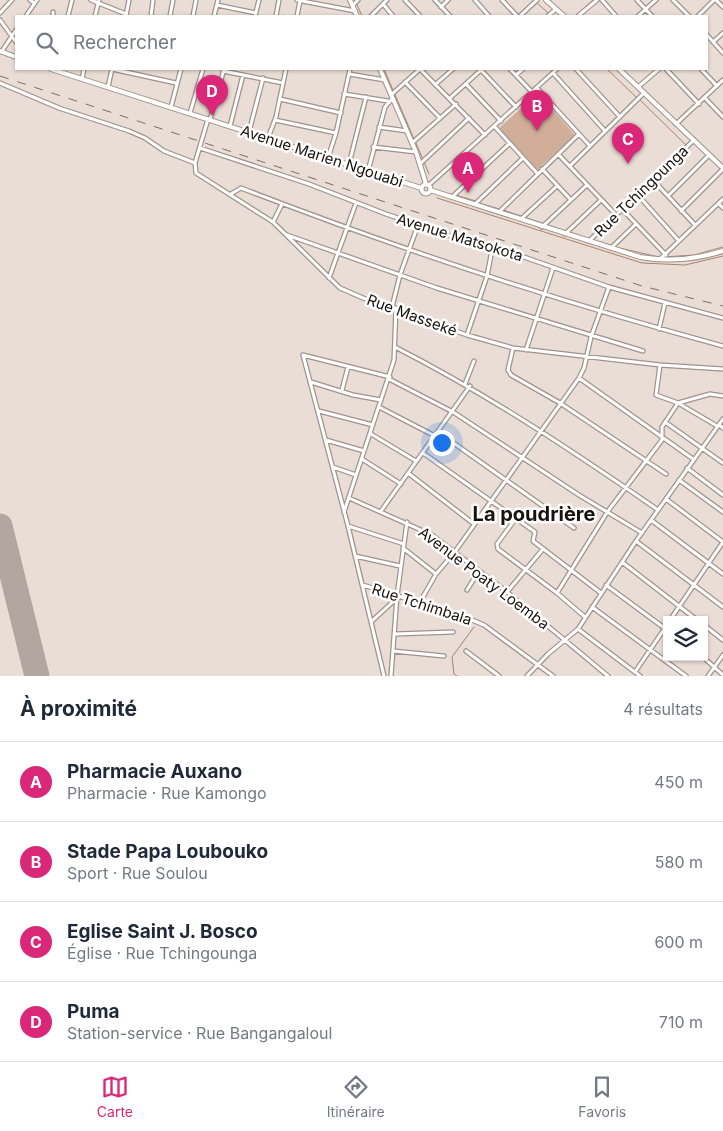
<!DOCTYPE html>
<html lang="fr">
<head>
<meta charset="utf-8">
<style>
  :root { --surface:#fff; --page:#f2f2f3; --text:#1f2937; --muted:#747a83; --line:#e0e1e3; --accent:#db2777 }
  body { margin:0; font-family:Inter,sans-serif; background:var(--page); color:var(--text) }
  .controls { position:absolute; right:15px; bottom:15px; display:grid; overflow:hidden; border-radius:0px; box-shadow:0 1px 4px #0004 }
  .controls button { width:45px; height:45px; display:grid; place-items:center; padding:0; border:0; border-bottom:1px solid var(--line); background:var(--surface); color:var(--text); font:25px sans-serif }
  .you { position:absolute; left:441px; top:442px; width:18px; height:18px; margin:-12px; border:4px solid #fff; border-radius:50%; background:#1a73e8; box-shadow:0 0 0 8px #1a73e833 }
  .badge { display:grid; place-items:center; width:32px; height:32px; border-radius:50%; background:var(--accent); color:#fff; font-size:16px; font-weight:700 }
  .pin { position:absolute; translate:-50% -41px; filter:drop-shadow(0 1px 2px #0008) }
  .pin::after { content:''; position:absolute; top:26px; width:18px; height:15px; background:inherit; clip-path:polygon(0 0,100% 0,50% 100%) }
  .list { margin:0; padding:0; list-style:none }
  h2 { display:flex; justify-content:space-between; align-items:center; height:65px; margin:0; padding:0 20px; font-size:21px }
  h2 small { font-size:16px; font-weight:400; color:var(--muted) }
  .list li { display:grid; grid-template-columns:32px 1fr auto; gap:15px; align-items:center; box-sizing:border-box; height:80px; padding:0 20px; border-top:1px solid var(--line) }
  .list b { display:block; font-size:19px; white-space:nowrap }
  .list p { margin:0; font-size:16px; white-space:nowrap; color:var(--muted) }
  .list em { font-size:16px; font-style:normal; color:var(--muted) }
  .icon { flex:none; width:28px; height:28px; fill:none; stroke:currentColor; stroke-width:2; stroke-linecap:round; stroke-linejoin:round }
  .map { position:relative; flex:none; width:723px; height:676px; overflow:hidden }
  .search { position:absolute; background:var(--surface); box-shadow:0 1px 4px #0004; left:15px; right:15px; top:15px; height:55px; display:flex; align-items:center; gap:12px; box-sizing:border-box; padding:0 18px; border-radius:0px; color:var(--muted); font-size:19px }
  .sheet { height:385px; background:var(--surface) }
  nav { display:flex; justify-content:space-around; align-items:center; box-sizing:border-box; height:70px; border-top:1px solid var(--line); background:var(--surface); font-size:14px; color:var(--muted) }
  nav a { display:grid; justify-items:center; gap:2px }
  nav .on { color:var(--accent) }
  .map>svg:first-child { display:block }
</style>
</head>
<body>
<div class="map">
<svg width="723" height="676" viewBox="0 0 723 676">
  <rect width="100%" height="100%" fill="#eaddd5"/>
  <path fill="#d1ae9a" d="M538,93l37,42 -38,35 -38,-42z"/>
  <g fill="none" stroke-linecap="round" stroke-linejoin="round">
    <path stroke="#aa826b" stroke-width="1" d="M355,0l7,16
      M534,0l14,13
      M580,12l13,-12
      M384,69l30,70
      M607,69l30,29
      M640,100l47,46
      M416,143l13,31
      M452,194l24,7
      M437,198l205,65 43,2 38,-9
      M479,203l20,6
      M503,210l63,21
      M570,232l20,7
      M593,240l18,5
      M615,247l44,10
      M663,257l31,-2 29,-8
      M457,676l-3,-2 -2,-17 22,-30"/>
    <path stroke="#b1a6a0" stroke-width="10" d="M0,540l3,-1"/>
    <path stroke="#b1a6a0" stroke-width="25" d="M0,526l37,150"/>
    <g stroke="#9f938b" stroke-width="5.5">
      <path id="minor" d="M30,0l4,3
        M91,0l35,14
        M297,0l58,11
        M405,0l15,16
        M435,0l15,16
        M475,0l14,16
        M502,0l15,16
        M602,0l14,16
        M637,0l15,16
        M673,0l16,16
        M716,0l7,7
        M383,4l10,12
        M217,5l39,8
        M353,5l5,-5
        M441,7l7,-7
        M0,13l12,-13
        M26,16l11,-16
        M53,16v-4
        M68,16l4,-16
        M95,16l4,-16
        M126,16l3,-16
        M151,16l2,-16
        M170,16l3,-16
        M193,16l3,-16
        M214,16l4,-16
        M255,16l4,-16
        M276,16l3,-16
        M297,16l3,-15
        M371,16l16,-16
        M520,16l17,-16
        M548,16l8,-7
        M578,16l19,-16
        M638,16l18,-16
        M698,16l16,-16
        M0,20l16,22
        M707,35l16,18
        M713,42l10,-9
        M2,51l14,-21
        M112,69l64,14
        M420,69l65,66
        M510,69l22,23
        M576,69l44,48
        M666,69l33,35
        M701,69l16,17
        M481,70l35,37
        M223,71l60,12
        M553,73l52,58
        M349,74l36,6
        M516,75l7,-6
        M82,79l2,-10
        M405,82l35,36
        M0,83l59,25 70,23 16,7 19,13 31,12
        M436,84l17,-15
        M466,84l35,37
        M108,87l4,-18
        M638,87l21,-18
        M537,88l53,58
        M344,94l44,7
        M391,95l29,-26
        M450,98l31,-28
        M705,98l18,19
        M280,99l61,14
        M171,107l10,-38
        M190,113l13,-44
        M208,119l-13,44 1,10 77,49 67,66 23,10 104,37 46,13 147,17 63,4
        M210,120l14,-51
        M275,120l61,13
        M676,124l47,-44
        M230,126l13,-51
        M379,127l28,4
        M495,127l42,46
        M249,132l14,-54
        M268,138l8,-21 10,-48
        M412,143l44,-39
        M373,147l43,5
        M200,148l109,36 77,30 106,36 32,7 85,30 114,31
        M558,154l58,61
        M328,158l8,-25 14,-64
        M349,164l17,-67
        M420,164l49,-46
        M570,166l74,-73
        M542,169l29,31
        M368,171l17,-64 8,-9
        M653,180l42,45
        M429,185l128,-116
        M231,194l10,-6c158,61 319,114 482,158
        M637,194l42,47
        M668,196l41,-41
        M452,197l58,-54
        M475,204l48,-46
        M719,204l4,4
        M622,209l44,46
        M681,211l42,-42
        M499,212l80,-78
        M521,219l36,-33
        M273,222l9,-18
        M542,227l45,-42
        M565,234l36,-34
        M287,235l150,53 206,63
        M589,241l105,-101
        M611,248l25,-24
        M660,259l63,-60
        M329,278l27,-75
        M392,307l8,-32 18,-50
        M659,329l6,-26
        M467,335l20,-59 5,-26
        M395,347c92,47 178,104 263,163
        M513,348l-5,22 3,5 49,28 106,71
        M526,350l27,-82
        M660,365l-4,30 22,8 39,23
        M579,378l114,81
        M389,379l64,33 126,83 63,38
        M311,382l42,13 28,5
        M465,384l9,-23
        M342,390l6,-23
        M379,407l56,29
        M319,411l54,14
        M665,422l58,41
        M719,425l4,3
        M438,432l136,96
        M371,434l45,27
        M326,440l38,11
        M423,453l112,79 -2,9 68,52
        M362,459l39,25
        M333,467l23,8
        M687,468l36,27
        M408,473l66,51
        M679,480l44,32
        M349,498l83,37 75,57 101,84
        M666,499l57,43
        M381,511l89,-125
        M344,512l50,-152 2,-52
        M516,518l-19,26 1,5 59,44 28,24
        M651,520l72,54
        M348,526l56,18
        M636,541l87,66
        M403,548l33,26
        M355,556l45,10
        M622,562l75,58
        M363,585l102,32 19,8 69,51
        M606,585l61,45
        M467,590l12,-19
        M507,592l36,-43
        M557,593l51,-82 54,-71v-13l16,-24 32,-9 13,2
        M420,602l16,-28 18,-21 125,-175 5,-10 7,-31 18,-50
        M592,607l94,69
        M670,620l53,-78
        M372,621l25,-23
        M704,625l19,15
        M578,629l62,47
        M395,634l58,-2
        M393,651l51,5
        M466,651l33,25
        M703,657l20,18
        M635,672l32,-47
        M384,676l-36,-150 -45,-171 87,22
        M391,676l6,-80 10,-74
        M527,676l21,-22 30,-25 58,-88 87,-122
        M708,676l15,-21"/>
    </g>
    <g stroke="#9f938b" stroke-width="6">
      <path id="tertiary" d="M350,0l7,16
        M546,0l18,16
        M0,51l16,6
        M51,69l370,119
        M380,69l36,83 10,32
        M619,69l104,99
        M421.5 189a4.5 4.5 0 1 1 9 0a4.5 4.5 0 1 1-9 0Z
        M430,190l210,67c29,5 54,3 83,-6"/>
    </g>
    <use href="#minor" stroke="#fff" stroke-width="3"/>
    <use href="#tertiary" stroke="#fff" stroke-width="4"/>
    <path stroke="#78706a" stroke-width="1" stroke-dasharray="9 9" stroke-linecap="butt" d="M0,76l642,210 81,20"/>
  </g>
  <g text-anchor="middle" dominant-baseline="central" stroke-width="5" stroke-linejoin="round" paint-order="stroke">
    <g font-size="15" fill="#16120f" stroke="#fff">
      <text transform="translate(322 156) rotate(18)">Avenue Marien Ngouabi</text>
      <text transform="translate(641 191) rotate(-44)">Rue Tchingounga</text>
      <text transform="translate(460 237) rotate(17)">Avenue Matsokota</text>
      <text transform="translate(412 315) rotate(20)">Rue Masseké</text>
      <text transform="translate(484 578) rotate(37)">Avenue Poaty Loemba</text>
      <text transform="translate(422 604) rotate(18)">Rue Tchimbala</text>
    </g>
    <g font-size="20" font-weight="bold" fill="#16120f" stroke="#fff">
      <text x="534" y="514">La poudrière</text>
    </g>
  </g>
</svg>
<div class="controls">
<button><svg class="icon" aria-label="layers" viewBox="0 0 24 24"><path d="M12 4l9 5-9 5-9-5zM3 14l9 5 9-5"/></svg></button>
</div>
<div class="you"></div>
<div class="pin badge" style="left:468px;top:193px">A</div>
<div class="pin badge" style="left:537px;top:131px">B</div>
<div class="pin badge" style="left:628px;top:164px">C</div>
<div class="pin badge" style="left:212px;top:116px">D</div>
<div class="search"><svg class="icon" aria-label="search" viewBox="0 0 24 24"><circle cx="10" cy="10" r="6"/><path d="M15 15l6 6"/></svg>Rechercher</div>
</div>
<section class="sheet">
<h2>À proximité<small>4 résultats</small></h2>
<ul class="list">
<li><span class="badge">A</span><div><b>Pharmacie Auxano</b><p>Pharmacie · Rue Kamongo</p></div><em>450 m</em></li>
<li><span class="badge">B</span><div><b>Stade Papa Loubouko</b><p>Sport · Rue Soulou</p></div><em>580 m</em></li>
<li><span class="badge">C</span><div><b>Eglise Saint J. Bosco</b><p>Église · Rue Tchingounga</p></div><em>600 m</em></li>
<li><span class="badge">D</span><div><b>Puma</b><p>Station-service · Rue Bangangaloul</p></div><em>710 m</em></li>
</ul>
</section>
<nav>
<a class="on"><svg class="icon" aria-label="map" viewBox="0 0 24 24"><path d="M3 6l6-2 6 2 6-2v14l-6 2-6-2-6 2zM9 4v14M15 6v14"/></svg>Carte</a>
<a><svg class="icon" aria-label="directions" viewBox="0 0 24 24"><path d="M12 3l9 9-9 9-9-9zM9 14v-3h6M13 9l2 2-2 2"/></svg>Itinéraire</a>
<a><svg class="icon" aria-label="saved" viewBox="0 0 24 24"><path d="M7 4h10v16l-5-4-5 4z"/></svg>Favoris</a>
</nav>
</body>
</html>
